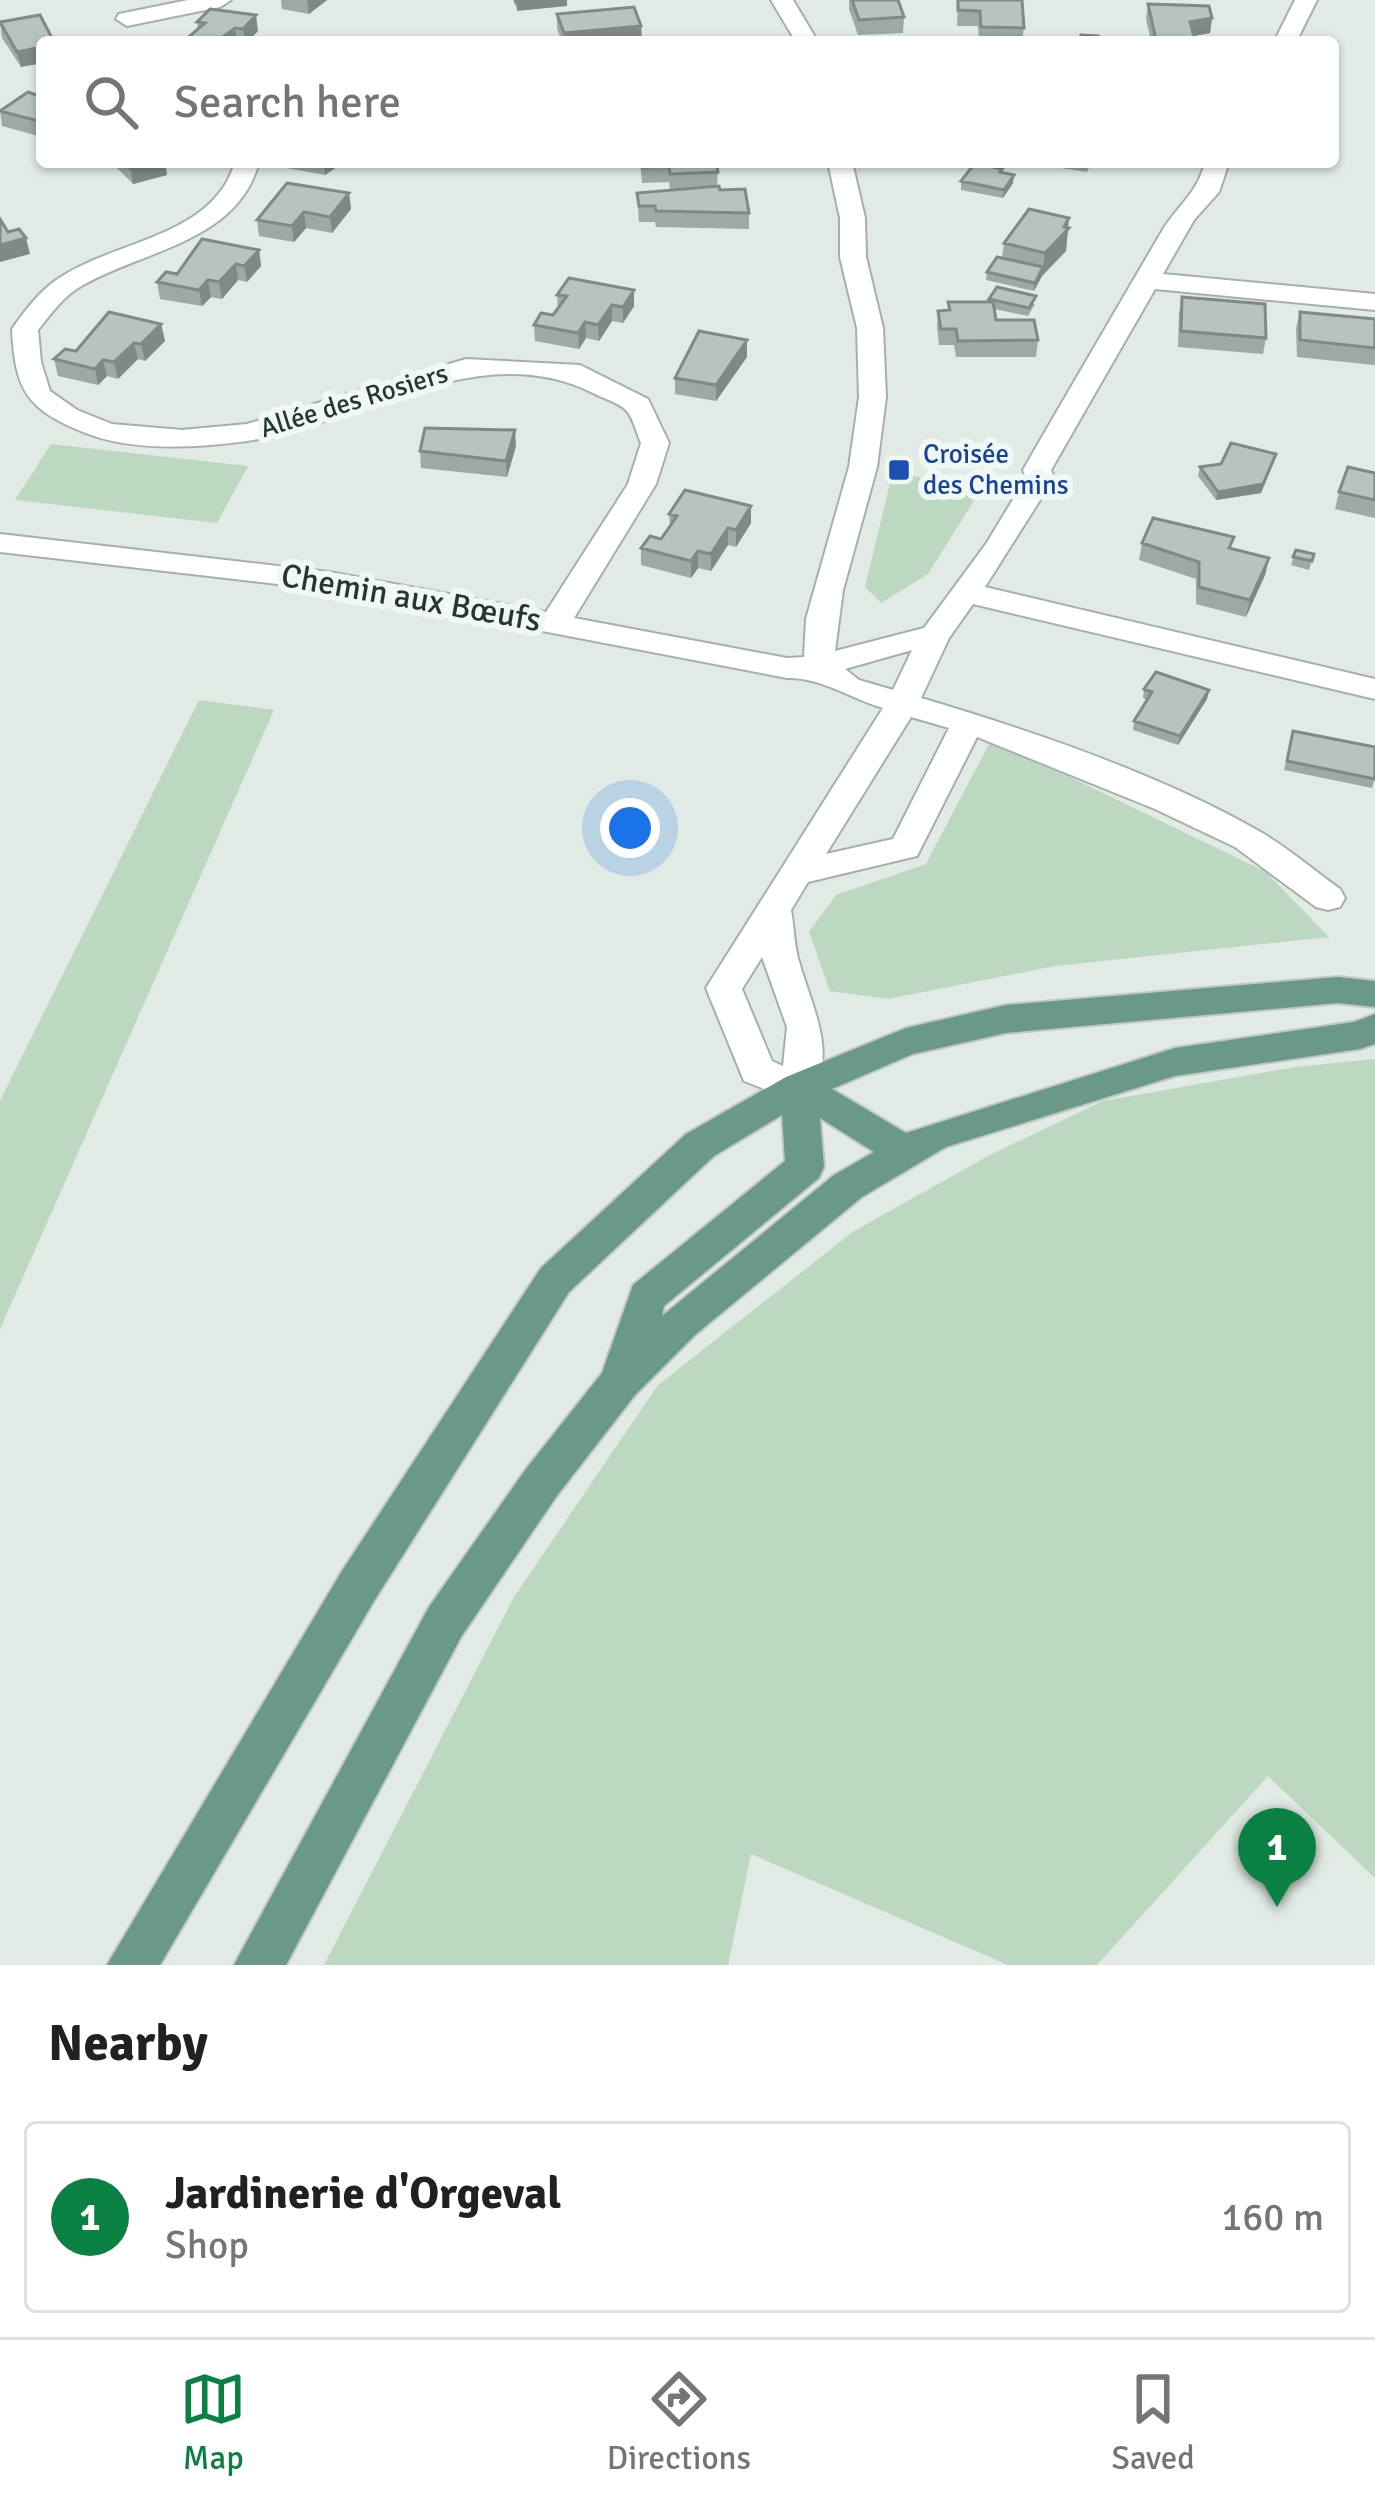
<!DOCTYPE html>
<html lang="en">
<head>
<meta charset="utf-8">
<style>
  :root { --surface:#fff; --page:#f2f2f2; --text:#202124; --muted:#757577; --line:#e0e0e0; --accent:#0b8043 }
  body { margin:0; font-family:Signika,sans-serif; background:var(--page); color:var(--text) }
  .you { position:absolute; left:630px; top:828px; width:42px; height:42px; margin:-30px; border:9px solid #fff; border-radius:50%; background:#1a73e8; box-shadow:0 0 0 18px #1a73e833 }
  .badge { display:grid; place-items:center; width:78px; height:78px; border-radius:50%; background:var(--accent); color:#fff; font-size:39px; font-weight:700 }
  .pin { position:absolute; translate:-50% -99px; filter:drop-shadow(0 3px 6px #0008) }
  .pin::after { content:''; position:absolute; top:63px; width:42px; height:36px; background:inherit; clip-path:polygon(0 0,100% 0,50% 100%) }
  .list { margin:0; padding:0; list-style:none }
  h2 { display:flex; justify-content:space-between; align-items:center; height:156px; margin:0; padding:0 48px; font-size:51px }
  h2 small { font-size:39px; font-weight:400; color:var(--muted) }
  .list li { display:grid; grid-template-columns:78px 1fr auto; gap:36px; align-items:center; box-sizing:border-box; height:192px; margin:0 24px 24px; padding:0 24px; border:3px solid var(--line); border-radius:12px }
  .list b { display:block; font-size:45px; white-space:nowrap }
  .list p { margin:0; font-size:39px; white-space:nowrap; color:var(--muted) }
  .list em { font-size:39px; font-style:normal; color:var(--muted) }
  .icon { flex:none; width:66px; height:66px; fill:none; stroke:currentColor; stroke-width:2; stroke-linecap:round; stroke-linejoin:round }
  .map { position:relative; flex:none; width:1375px; height:1965px; overflow:hidden }
  .search { position:absolute; background:var(--surface); box-shadow:0 3px 9px #0004; left:36px; right:36px; top:36px; height:132px; display:flex; align-items:center; gap:30px; box-sizing:border-box; padding:0 42px; border-radius:12px; color:var(--muted); font-size:45px }
  .sheet { height:372px; background:var(--surface) }
  nav { display:flex; justify-content:space-around; align-items:center; box-sizing:border-box; height:168px; border-top:3px solid var(--line); background:var(--surface); font-size:33px; color:var(--muted) }
  nav a { display:grid; justify-items:center; gap:6px }
  nav .on { color:var(--accent) }
  .map>svg:first-child { display:block }
</style>
</head>
<body>
<div class="map">
<svg width="1375" height="1965" viewBox="0 0 1375 1965">
  <rect width="100%" height="100%" fill="#e1eae4"/>
  <path fill="#bcd8c0" d="M51,444l197,22 -31,57 -202,-23z
    M893,471l87,20 -52,83 -47,29 -16,-16z
    M199,700l75,10 -274,619v-228z
    M989,744l81,33 196,95 63,65 -274,29 -167,33 -58,-8 -21,-59 27,-37 90,-31z
    M1375,1059v819l-107,-102 -171,189h-89l-257,-111 -23,111h-404l190,-368 144,-212 196,-154 136,-76 113,-54 192,-34z"/>
  <g fill="none" stroke-linecap="round" stroke-linejoin="round">
    <g stroke="#a4b1aa" stroke-width="4">
      <path id="minor" d="M188,0h43l-11,7 -93,19 -11,-7 3,-5z
        M771,0h22l25,42h-22z
        M1295,0h22l-21,42h-22z
        M235,162h24c-22,82 -119,88 -181,126 -16,10 -28,27 -40,42l3,32 9,29 27,19 35,14 70,6 65,-6 219,-65 114,6 68,34 21,44 -13,41 -82,134 213,40 17,-1 2,-38 43,-152 10,-70 -2,-69 -17,-71v-39l-12,-56h24l13,56 1,39 17,71 3,69 -9,70 -34,123 -8,61 89,-23 62,-84 40,-66 -3,-8c46,-80 93,-160 139,-239 15,-25 36,-38 43,-69h24l-10,30 -25,28 -31,54 212,20v16l-220,-21 -104,181 3,8 -69,109 390,92v20l-402,-95 -24,34 -28,60c108,32 238,76 336,132 29,16 56,40 83,59l5,9 -5,9 -12,3 -12,-3 -81,-60 -80,-38 -178,-72 -60,119 -109,26 -17,28c3,16 3,32 7,48 12,46 40,91 14,139l-13,5 -55,-21 -38,-93 177,-280c-33,-10 -63,-31 -96,-30l-458,-88 -329,-38v-18l329,38 217,40 82,-128 13,-41c-4,-9 -8,-26 -15,-33 -8,-8 -24,-12 -33,-17 -114,-57 -233,31 -346,48 -52,7 -116,11 -164,-9 -57,-23 -68,-43 -71,-103 12,-17 26,-36 43,-48 56,-41 158,-42 180,-119zM912,650l-19,40 -34,-10 -14,-11zM911,717l38,11 -56,111 -67,15zM762,957l25,70 -4,39 -11,-5 -30,-72z"/>
    </g>
    <g stroke="#c1c7c5" stroke-width="4">
      <path id="major" d="M1338,977l37,4v26l-37,-4 -332,30 -93,21 -81,35 74,44 269,-85 179,-26 21,-8v30l-15,5 -185,27 -229,71 -84,50 -167,138 -60,60 -79,102 -95,140 -175,328h-52l195,-358 97,-138 76,-96 31,-88 152,-124 -3,-46 -68,41 -145,136 -195,309 -214,364h-53l235,-394 199,-303 145,-134 100,-57 120,-49 100,-23zM820,1118l54,34 -40,23 -172,141 2,-10 155,-128 5,-11z"/>
    </g>
    <use href="#minor" fill="#fff" fill-rule="evenodd"/>
    <use href="#major" fill="#6a9a87" fill-rule="evenodd"/>
  </g>
  <path fill="#9da9a3" d="M281,0h46l-18,14 -27,-5z
    M849,0h49l6,17 -1,16 -45,2 -9,-26z
    M958,0l66,28 -2,14h-43l-1,-16h-21z
    M1148,4l64,14 -2,15 -16,3 1,6h-44l-5,-23z
    M557,14l84,12 1,15 -80,1 -5,-13z
    M0,22l42,20v21l-21,4 -19,-29z
    M197,22l61,9 -11,11h-76l13,-1 14,-12z
    M42,97v40l-40,-11 -2,-16z
    M111,162h54l2,13 -34,9z
    M286,162h58l-19,13 -38,-7z
    M640,162l78,10 -1,14 3,4 29,23v16l-93,-2 -1,-5h-16l-2,-29 33,-3 -1,-8 -27,1z
    M1022,162h69l-4,10z
    M1002,172l11,11 -10,15 -42,-8v-9z
    M349,193l2,16 -19,24 -26,-5 -12,14 -35,-6 -2,-16z
    M1068,228l-2,23 -24,25 -8,15 -48,-11 1,-8 15,-14 2,-15z
    M259,250l2,16 -14,16 -9,-2 -16,19 -11,-2 -9,9 -42,-7 -3,-17z
    M557,295l77,11 -11,17 -11,-2 -13,20 -13,-3 -7,11 -44,-8 -1,-16 19,-10 5,-6z
    M1182,297l84,41 -3,16 -85,-7 1,-34z
    M989,299l46,5 -7,12 -34,-7 2,11 42,20 -2,17h-80l-2,-12h-15l-2,-18 1,-16 10,-1v-8h41z
    M1300,312l75,7v46l-78,-8 -1,-29z
    M161,324l4,17 -20,20 -7,-2 -20,20 -11,-3 -9,9 -40,-9 -4,-17z
    M747,357l-31,44 -41,-7v-16z
    M516,446l-9,31 -86,-9 -1,-17z
    M1274,462l-13,31 -45,7 -18,-24 2,-9z
    M1375,473v45l-40,-9 4,-17z
    M751,506v17l-15,24 -8,-2 -17,26 -13,-3 -7,10 -50,-13v-17l20,-9 9,-13 -1,-12z
    M1142,543l89,5 38,10 -4,17 -19,42 -50,-13v-25l-57,-19z
    M1296,550l18,4 -5,16 -18,-5z
    M1144,689l65,1 -2,9 -29,46 -45,-15 1,-9 13,-21 -4,-2z
    M1293,731l82,48 -3,9 -88,-18z"/>
  <path fill="#808984" d="M307,0h20l-18,14z
    M550,0h17v6l-50,5 -1,-8z
    M256,15l2,16 -11,11h-2l-2,-13z
    M1212,18l-2,15 -22,4 2,-15z
    M641,26l1,15 -78,1v-9z
    M235,28l2,14h-21z
    M42,47v16l-21,4 -4,-15z
    M154,162h11l2,13 -34,9 -3,-16z
    M324,162h20l-19,13z
    M1014,175l-1,8 -10,15 1,-8z
    M349,193l2,16 -19,24 -2,-16z
    M304,212l2,16 -12,14 -2,-16z
    M1069,218l-3,33 -24,25 -8,15 1,-8 8,-16 2,-14z
    M26,238l4,16 -30,8v-17z
    M259,250l2,16 -14,16 -3,-16z
    M236,264l2,16 -16,19 -3,-17z
    M208,280l3,17 -9,9 -3,-16z
    M634,290v16l-11,17v-16z
    M612,305v16l-13,20 -1,-16z
    M585,322l1,16 -7,11 -1,-16z
    M161,324l4,17 -20,20 -4,-17z
    M747,340v17l-31,44v-16z
    M134,343l4,16 -20,20 -4,-17z
    M103,360l4,16 -9,9 -3,-16z
    M515,430l1,16 -9,31 -1,-16z
    M1276,454l-15,39 -45,7 2,-8z
    M751,506v17l-15,24v-17z
    M728,528v17l-17,26v-17z
    M698,551v17l-7,10v-17z
    M1269,558l-4,17 -19,42 4,-17z
    M1209,690l-2,9 -29,46 2,-9z"/>
  <path fill="#b7c4bd" stroke="#808984" stroke-width="3" d="M515,0h35l-34,3z
    M852,0h46l6,17 -45,3z
    M958,0h64l2,28 -43,-1 -1,-16 -22,-1z
    M1148,4l61,2 3,12 -22,4 5,18h-39z
    M634,7l7,19 -77,7 -7,-19z
    M210,9l46,6 -13,14 -8,-1 -19,14h-45l13,-1 21,-18 -8,-1z
    M40,15l12,23 -6,1 1,3h-5v5l-25,5 -17,-30z
    M1081,35l17,1v6h-18z
    M28,92l14,5v25l-42,-11z
    M123,162h31l-24,6z
    M641,162h75l2,10 -48,2 -1,-8 -27,1z
    M975,163l27,6 -2,3 14,3 -10,15 -43,-9z
    M287,183l62,10 -19,24 -26,-5 -12,14 -35,-6z
    M719,186l1,4 25,-1 4,24 -93,-2 -1,-5h-16l-2,-13z
    M1029,209l40,9 -5,9 5,1 -24,25 -41,-10z
    M0,219l8,13 11,-3 7,9 -26,7z
    M202,239l57,11 -15,16 -8,-2 -17,18 -11,-2 -9,10 -42,-8 9,-10 11,2z
    M997,257l46,10 -8,16 -48,-11z
    M569,278l65,12 -11,17 -11,-2 -14,20 -13,-3 -7,11 -44,-8 7,-12 12,2 14,-19 -10,-1z
    M997,287l39,9 -7,12 -40,-9z
    M1182,297l83,7 1,34 -85,-7z
    M948,302h45l3,18h38l4,20 -80,1 -2,-12h-15l-3,-18 12,-1z
    M109,312l52,12 -20,20 -7,-1 -20,19 -11,-2 -8,9 -41,-10 11,-10 11,2z
    M1300,312l75,7v29l-75,-8z
    M699,331l48,9 -31,45 -41,-7z
    M425,428l90,2 -9,31 -86,-10z
    M1231,443l45,11 -13,30 -45,8 -18,-25 21,-3z
    M1348,467l27,6v27l-36,-8z
    M685,490l66,16 -15,24 -8,-2 -17,26 -13,-3 -7,10 -50,-13 9,-12 11,3 16,-23 -8,-2z
    M1153,518l81,19 -5,11 40,10 -19,42 -51,-13v-25l-57,-19z
    M1296,550l18,4 -2,7 -19,-4z
    M1156,672l53,18 -29,46 -46,-15 18,-29 -8,-3z
    M1293,731l82,16v32l-88,-18z"/>
  <rect fill="#1a4fb4" stroke="#f1f7f3" stroke-width="4.5" x="887" y="458" width="24" height="24" rx="6"/>
  <g text-anchor="middle" dominant-baseline="central" stroke-width="12" stroke-linejoin="round" paint-order="stroke">
    <g font-size="27" fill="#233830" stroke="#f1f7f3">
      <text transform="translate(354 401) rotate(-17)">Allée des Rosiers</text>
    </g>
    <g font-size="27" fill="#164399" stroke="#f1f7f3" text-anchor="start">
      <text x="923" y="454">Croisée<tspan x="923" dy="31">des Chemins</tspan></text>
    </g>
    <g font-size="33" fill="#233830" stroke="#f1f7f3">
      <text transform="translate(411 598) rotate(10)">Chemin aux Bœufs</text>
    </g>
  </g>
</svg>
<div class="you"></div>
<div class="pin badge" style="left:1277px;top:1907px">1</div>
<div class="search"><svg class="icon" aria-label="search" viewBox="0 0 24 24"><circle cx="10" cy="10" r="6"/><path d="M15 15l6 6"/></svg>Search here</div>
</div>
<section class="sheet">
<h2>Nearby<small></small></h2>
<ul class="list">
<li><span class="badge">1</span><div><b>Jardinerie d'Orgeval</b><p>Shop</p></div><em>160 m</em></li>
</ul>
</section>
<nav>
<a class="on"><svg class="icon" aria-label="map" viewBox="0 0 24 24"><path d="M3 6l6-2 6 2 6-2v14l-6 2-6-2-6 2zM9 4v14M15 6v14"/></svg>Map</a>
<a><svg class="icon" aria-label="directions" viewBox="0 0 24 24"><path d="M12 3l9 9-9 9-9-9zM9 14v-3h6M13 9l2 2-2 2"/></svg>Directions</a>
<a><svg class="icon" aria-label="saved" viewBox="0 0 24 24"><path d="M7 4h10v16l-5-4-5 4z"/></svg>Saved</a>
</nav>
</body>
</html>
